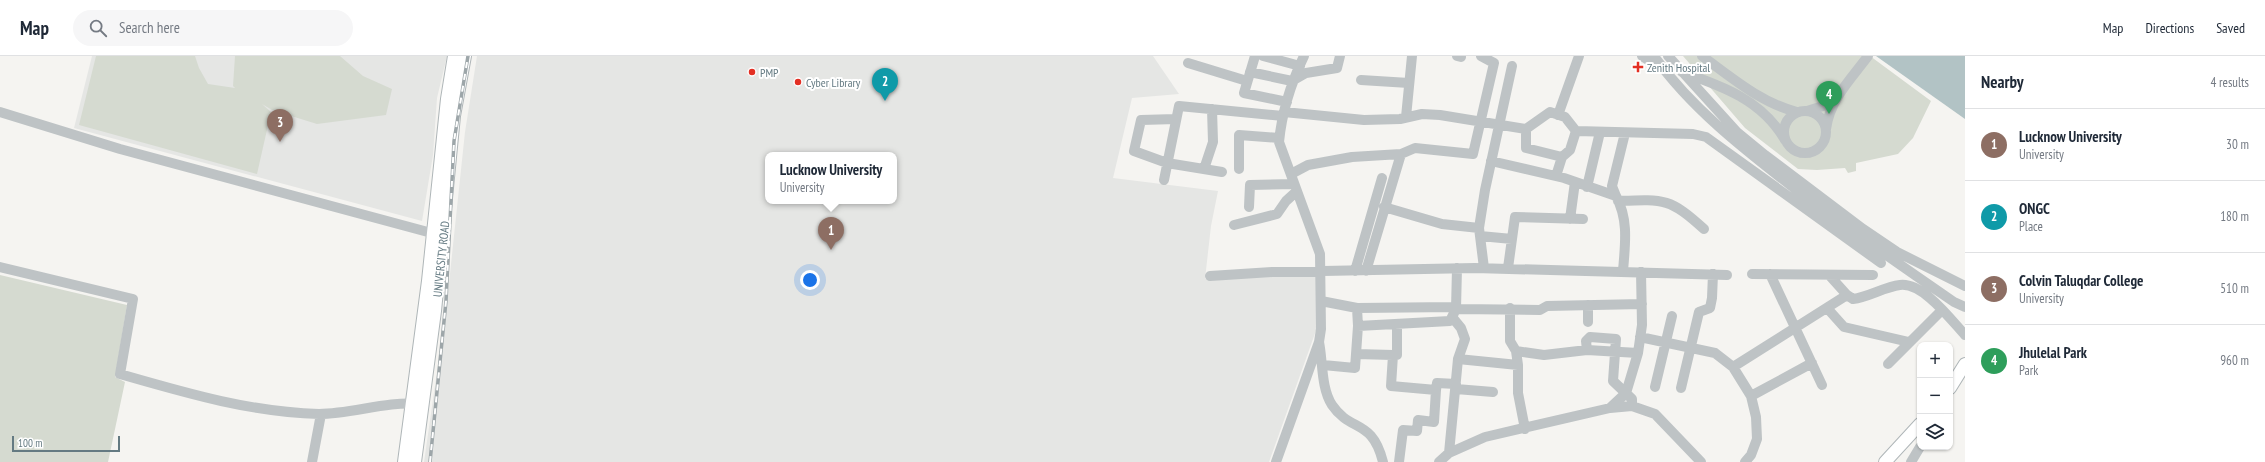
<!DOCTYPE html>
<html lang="en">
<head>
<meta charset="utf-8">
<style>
  :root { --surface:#fff; --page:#f6f6f7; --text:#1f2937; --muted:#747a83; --line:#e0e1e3; --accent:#e32f23 }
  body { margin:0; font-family:"PT Sans Narrow",sans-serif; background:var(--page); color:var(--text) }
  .controls { position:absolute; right:12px; bottom:12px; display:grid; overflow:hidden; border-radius:8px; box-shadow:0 1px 3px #0004 }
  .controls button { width:36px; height:36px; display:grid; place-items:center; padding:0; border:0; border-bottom:1px solid var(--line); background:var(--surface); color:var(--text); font:20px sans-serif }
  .scale { position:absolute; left:12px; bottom:10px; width:108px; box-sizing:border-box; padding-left:4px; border:2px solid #647a82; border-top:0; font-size:11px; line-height:14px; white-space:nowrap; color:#647a82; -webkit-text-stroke:3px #fff; paint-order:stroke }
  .you { position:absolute; left:810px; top:224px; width:14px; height:14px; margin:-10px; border:3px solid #fff; border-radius:50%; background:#1a73e8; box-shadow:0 0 0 6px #1a73e833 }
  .badge { display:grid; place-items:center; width:26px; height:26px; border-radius:50%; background:var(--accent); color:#fff; font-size:13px; font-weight:700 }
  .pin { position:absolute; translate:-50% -33px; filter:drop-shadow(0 1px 2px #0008) }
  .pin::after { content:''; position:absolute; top:21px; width:14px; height:12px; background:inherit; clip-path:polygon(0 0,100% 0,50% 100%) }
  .popup { position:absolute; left:765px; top:96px; width:132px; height:52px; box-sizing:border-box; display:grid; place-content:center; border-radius:8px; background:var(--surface); filter:drop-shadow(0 1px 3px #0005); font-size:13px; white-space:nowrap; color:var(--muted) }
  .popup b { font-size:15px; color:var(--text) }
  .popup::after { content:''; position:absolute; left:50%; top:100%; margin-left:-8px; border:8px solid transparent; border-top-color:var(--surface) }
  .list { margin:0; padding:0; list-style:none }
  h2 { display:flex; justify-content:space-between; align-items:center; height:52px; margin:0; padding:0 16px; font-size:17px }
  h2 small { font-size:13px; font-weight:400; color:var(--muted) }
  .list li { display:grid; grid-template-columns:26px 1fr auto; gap:12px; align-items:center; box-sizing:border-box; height:72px; padding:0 16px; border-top:1px solid var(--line) }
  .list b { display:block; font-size:15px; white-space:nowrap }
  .list p { margin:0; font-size:13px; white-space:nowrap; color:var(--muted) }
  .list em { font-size:13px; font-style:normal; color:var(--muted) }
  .icon { flex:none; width:22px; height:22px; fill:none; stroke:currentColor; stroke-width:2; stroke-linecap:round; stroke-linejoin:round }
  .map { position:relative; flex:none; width:1965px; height:406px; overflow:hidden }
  header { display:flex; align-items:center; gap:24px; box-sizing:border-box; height:56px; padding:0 20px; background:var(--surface); border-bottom:1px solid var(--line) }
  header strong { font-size:19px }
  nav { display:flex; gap:22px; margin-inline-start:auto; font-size:14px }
  .search { width:280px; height:36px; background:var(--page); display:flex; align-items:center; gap:10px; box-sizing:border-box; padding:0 14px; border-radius:22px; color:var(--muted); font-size:15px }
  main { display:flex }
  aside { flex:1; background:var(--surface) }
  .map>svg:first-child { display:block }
</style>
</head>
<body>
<header>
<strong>Map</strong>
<div class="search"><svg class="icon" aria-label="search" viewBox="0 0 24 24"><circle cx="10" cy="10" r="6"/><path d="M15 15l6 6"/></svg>Search here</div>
<nav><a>Map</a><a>Directions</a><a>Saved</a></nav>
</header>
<main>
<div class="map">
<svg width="1965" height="406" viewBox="0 0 1965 406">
  <rect width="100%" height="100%" fill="#f5f4f1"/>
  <path fill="#e5e6e4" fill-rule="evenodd" d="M92,0h355l-10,42 -4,57 -11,66 -348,-93z
    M477,0h676l26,38 -47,4 -19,80 105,13 -7,35 -6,53 111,-5 2,51 -49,137h-845l23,-160 18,-170zM768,99h126v46h-126z"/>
  <path fill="#d5dad0" d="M96,0h99l4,12 9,16 27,4 -2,-2 2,-30h105l23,20 29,13 -6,26 -69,9 -45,-14 -10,-6 9,8 -14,62 -178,-49z
    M1683,0h187l61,45 -18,37 -15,16 -42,9v8l-8,2 -3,-5 -28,2 -19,-1 -53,-41z
    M0,219l127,30 -12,72 10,5 -17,80h-108z"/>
  <path fill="#b2c3c5" d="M1877,0h88v63l-89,-63z"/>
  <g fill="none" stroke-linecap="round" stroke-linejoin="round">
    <g stroke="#afb6b8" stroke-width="14">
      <path id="major" d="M1950,332l15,-24
        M404,406l24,-181 19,-182 7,-43
        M415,406l20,-151 19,-195 11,-60
        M1885,406l35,-38"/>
    </g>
    <path stroke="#bec3c5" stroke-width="10" d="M1255,0l-11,37 43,9
      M1263,0l37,10
      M1457,0l4,1
      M1642,0l17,11
      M1654,0c37,52 90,93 140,132 53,40 106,77 160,114l11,5
      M1668,0l69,76 28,23 98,74 34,23 68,34
      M1702,0c29,21 59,47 95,56
      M1188,7l59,18
      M1250,16l42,9 14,-8 31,-5 3,-12
      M1682,16c40,14 80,28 103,68
      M1361,24l48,3
      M1784 76a21 21 0 1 1 42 0a21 21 0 1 1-42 0Z
      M1807,55l16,-5 12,-8
      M0,56l120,37 319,86
      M1284,56l80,8 36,-1 22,-5 18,1 86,14 24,-17 15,5 11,14 117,3 13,3 175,126
      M1558,59l21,-59
      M1406,61l6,-61
      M1176,63l-35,1 -7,31 33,12 55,9
      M1526,73v19l36,9
      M1826,73c4,-30 25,-50 42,-73
      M1491,105l73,17 52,18c13,24 9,49 7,75
      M1204,113l9,-27 -1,-33
      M1239,113v-34l40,3
      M1291,118l17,-9 44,-8 49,-3 14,-6 58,6 21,-91 -13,-7
      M1556,120l6,-19 8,-7 6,-19
      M1164,124l15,-74 104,10
      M1587,131l13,-55
      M1616,140l-4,-10 13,-53
      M1618,145c46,-2 52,-3 86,28
      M1249,151l1,-22 44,-1
      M1384,151l58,17 37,4
      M1570,163l5,-37
      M1234,169l43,-11 9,-13 11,-10
      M1480,180l32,3
      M0,211l133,32 -13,75c66,19 130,38 199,40 33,0 67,-13 100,-10
      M1484,212l-5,-40 6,-38 27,-124
      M1508,212l7,-51 68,2
      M1355,215l27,-93
      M1366,215l35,-117
      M1752,218l121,1
      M1770,218l52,111
      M1210,220l62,-4 203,-4 252,7
      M1847,239l6,4c16,-2 31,-12 47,-14 23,-3 51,35 65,50
      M1321,245l36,7 98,-1
      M1510,252v33l6,10 2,14v28l7,36
      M1827,252l17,19 65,15
      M1456,253l84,1 7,-4 95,-2
      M1588,266v-17
      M1358,270l92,-5 6,-12 1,-41
      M1640,281l75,16 18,14 18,29 5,21 1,22 -6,16 -6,7
      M1319,286c4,20 2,46 13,63 19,28 40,13 51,57
      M1587,294l-1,-9 4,-4 26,2 -3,42 19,18v7
      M1516,295l28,4 43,-5 51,3
      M1356,298l37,1 -2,31 45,4 1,-7 19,1
      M1393,299h4v-31
      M1458,303l60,6
      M1888,308l54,-54
      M1323,309l32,3 3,-42 -1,-18
      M1733,311l114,-72 -18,-20
      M1655,331l17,-71
      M1681,332l18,-76 11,-4 2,-10 1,-24
      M1456,333l37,3
      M1751,340l61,-33
      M1610,352l16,-15 12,-40 4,-28 -1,-53
      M1449,397l9,-94 7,-20 -4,-11 -9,-11
      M312,406l9,-48
      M1276,406l43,-120 2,-13 -1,-75 -41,-112c3,-31 12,-59 25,-86
      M1399,406l4,-32 14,1 1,-11 16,2 2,-32
      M1439,406l10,-9 36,-16 125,-29 22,-2 23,8 46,48
      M1911,406l9,-15"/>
    <use href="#major" stroke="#fff" stroke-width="12"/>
    <g stroke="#9da6a9" stroke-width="3.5">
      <path id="rail" d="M430,406l16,-161 8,-160 14,-85"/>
    </g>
    <use href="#rail" stroke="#fff" stroke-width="2" stroke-dasharray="6" stroke-linecap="butt"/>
  </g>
  <g fill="#e32f23" stroke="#fff" stroke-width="1.5">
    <path d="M1636 5h4v4h4v4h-4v4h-4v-4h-4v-4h4z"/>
    <circle cx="752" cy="16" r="4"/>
    <circle cx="798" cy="26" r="4"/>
  </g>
  <g text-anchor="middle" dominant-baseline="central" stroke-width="4" stroke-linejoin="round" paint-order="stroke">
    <g font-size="12" fill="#647a82" stroke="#fff" text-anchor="start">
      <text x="1647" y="11">Zenith Hospital</text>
      <text x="760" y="16">PMP</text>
      <text x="806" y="26">Cyber Library</text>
    </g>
    <g font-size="12" fill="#647a82" stroke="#fff">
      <text transform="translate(441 203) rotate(-84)">UNIVERSITY ROAD</text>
    </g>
  </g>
</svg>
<div class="controls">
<button>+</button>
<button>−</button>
<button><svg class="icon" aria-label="layers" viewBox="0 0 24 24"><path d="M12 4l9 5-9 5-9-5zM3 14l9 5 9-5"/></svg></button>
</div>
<div class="scale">100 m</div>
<div class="you"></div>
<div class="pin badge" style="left:831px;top:194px;background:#8d6e63">1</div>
<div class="popup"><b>Lucknow University</b>University</div>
<div class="pin badge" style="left:885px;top:45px;background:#0f9aa8">2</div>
<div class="pin badge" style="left:280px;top:86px;background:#8d6e63">3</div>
<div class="pin badge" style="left:1829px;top:58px;background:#2e9e5b">4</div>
</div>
<aside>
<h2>Nearby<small>4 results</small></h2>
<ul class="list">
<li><span class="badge" style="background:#8d6e63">1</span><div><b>Lucknow University</b><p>University</p></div><em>30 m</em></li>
<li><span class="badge" style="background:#0f9aa8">2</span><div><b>ONGC</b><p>Place</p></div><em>180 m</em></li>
<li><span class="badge" style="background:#8d6e63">3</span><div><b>Colvin Taluqdar College</b><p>University</p></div><em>510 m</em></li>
<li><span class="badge" style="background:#2e9e5b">4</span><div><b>Jhulelal Park</b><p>Park</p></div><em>960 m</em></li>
</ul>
</aside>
</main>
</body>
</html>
